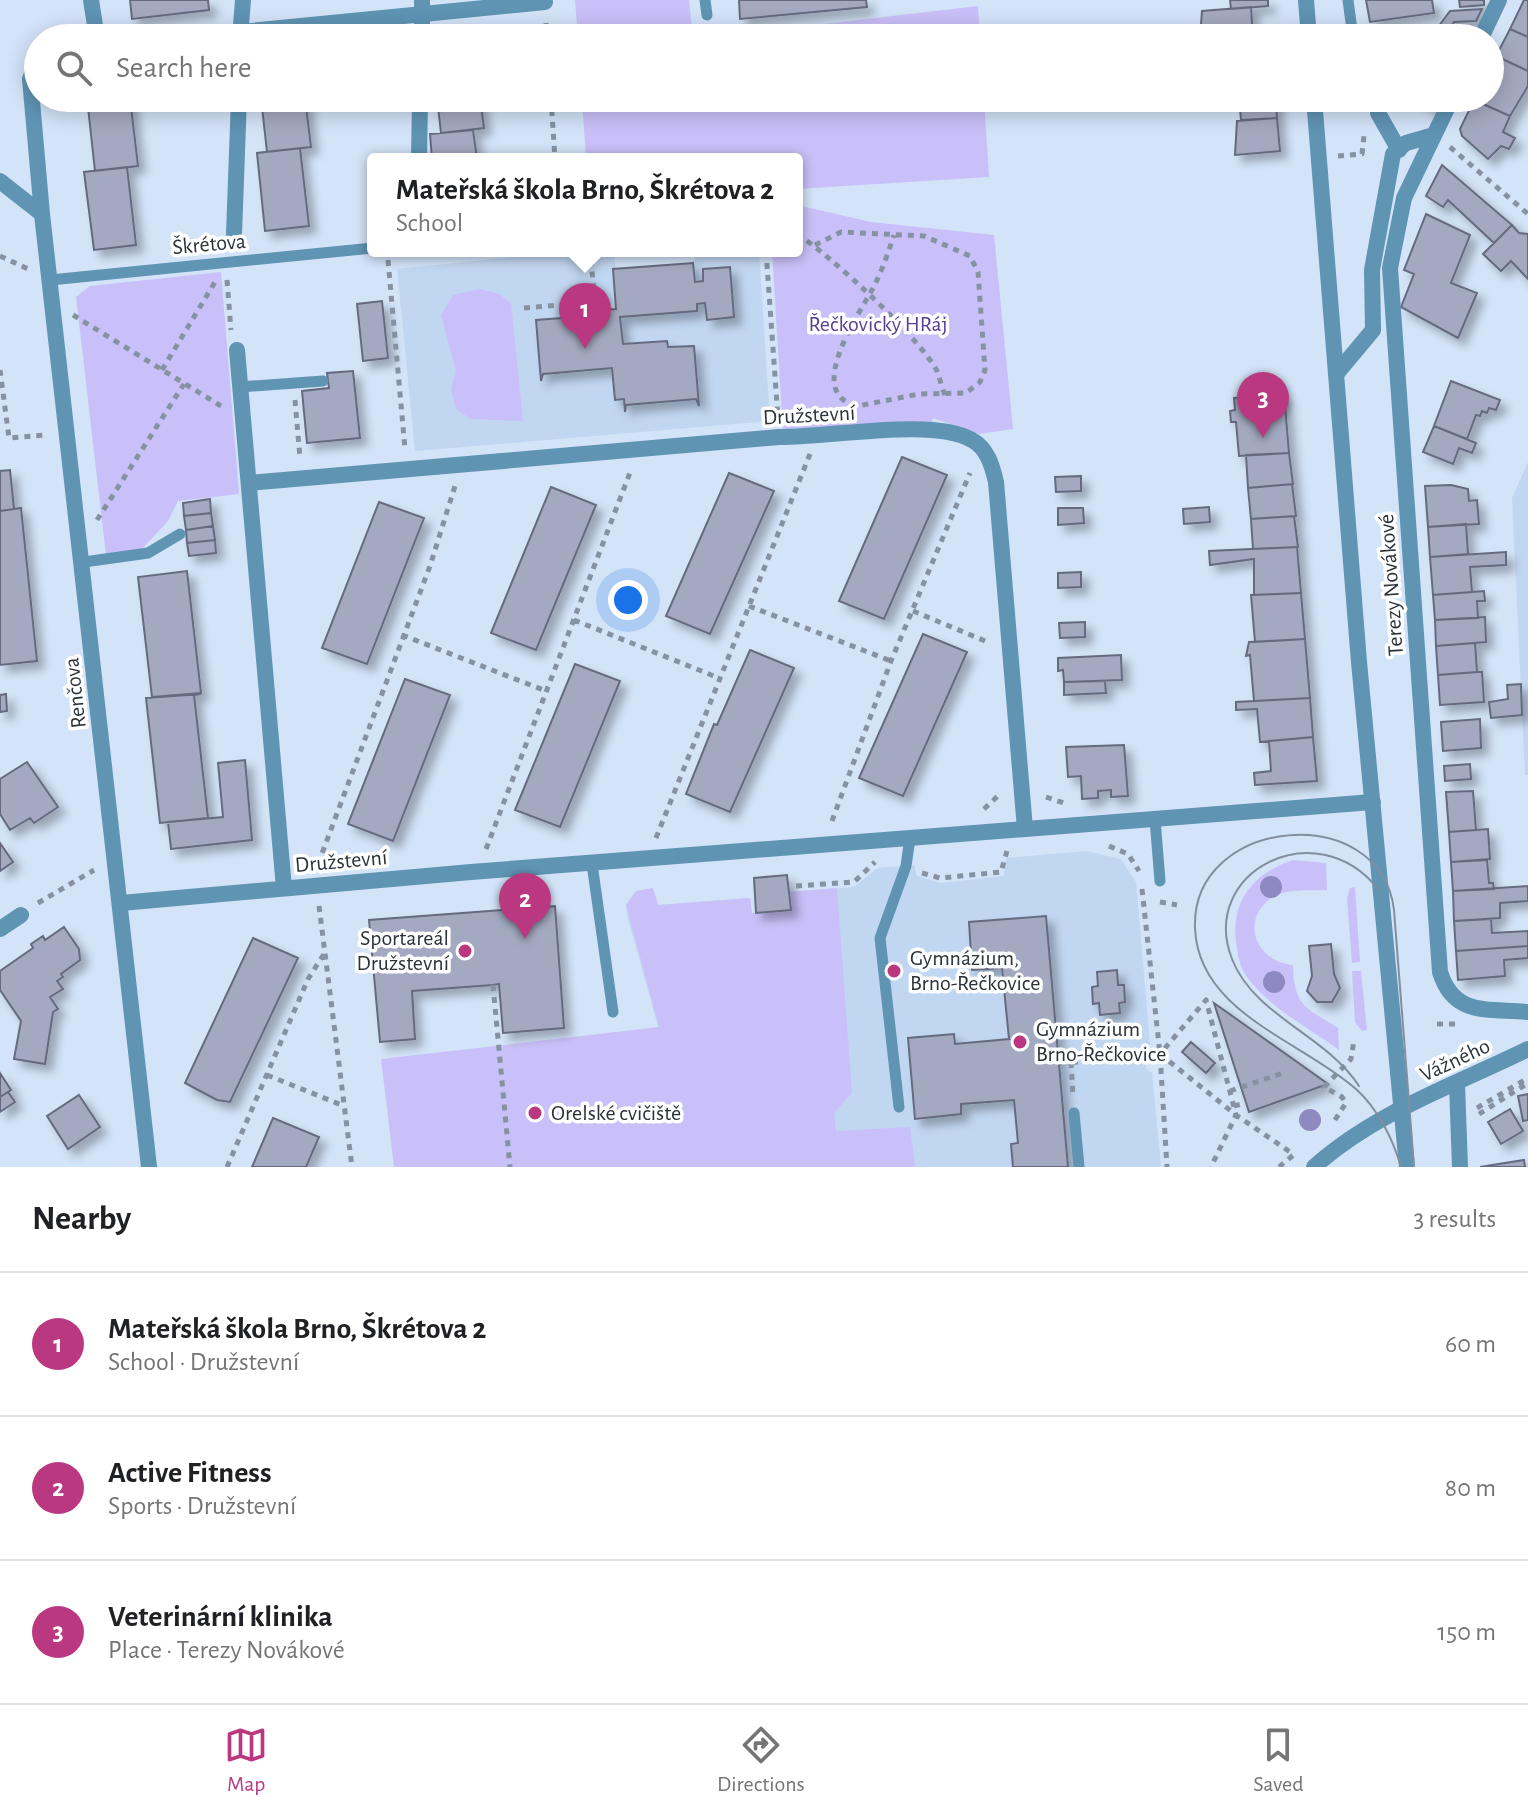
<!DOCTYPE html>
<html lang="en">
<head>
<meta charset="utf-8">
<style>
  :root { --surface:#fff; --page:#f2f2f2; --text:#202124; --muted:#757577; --line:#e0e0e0; --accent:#ba3880 }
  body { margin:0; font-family:"Alegreya Sans",sans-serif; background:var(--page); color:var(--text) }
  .you { position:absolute; left:628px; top:600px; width:28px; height:28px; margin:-20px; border:6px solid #fff; border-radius:50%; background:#1a73e8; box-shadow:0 0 0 12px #1a73e833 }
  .badge { display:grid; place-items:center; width:52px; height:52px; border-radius:50%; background:var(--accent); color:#fff; font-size:26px; font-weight:700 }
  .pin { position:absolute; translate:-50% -66px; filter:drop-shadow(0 2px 4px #0008) }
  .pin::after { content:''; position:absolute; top:42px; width:28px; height:24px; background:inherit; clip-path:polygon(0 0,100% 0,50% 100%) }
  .popup { position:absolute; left:367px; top:153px; width:436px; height:104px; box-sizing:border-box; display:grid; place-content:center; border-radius:8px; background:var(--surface); filter:drop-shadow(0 2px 6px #0005); font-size:26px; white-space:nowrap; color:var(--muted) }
  .popup b { font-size:30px; color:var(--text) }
  .popup::after { content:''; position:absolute; left:50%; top:100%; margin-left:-16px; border:16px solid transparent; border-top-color:var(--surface) }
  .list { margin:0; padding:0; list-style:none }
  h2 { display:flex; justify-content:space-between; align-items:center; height:104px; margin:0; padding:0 32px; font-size:34px }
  h2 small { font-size:26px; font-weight:400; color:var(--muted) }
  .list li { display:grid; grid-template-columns:52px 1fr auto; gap:24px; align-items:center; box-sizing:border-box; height:144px; padding:0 32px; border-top:2px solid var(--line) }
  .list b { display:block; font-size:30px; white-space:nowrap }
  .list p { margin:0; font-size:26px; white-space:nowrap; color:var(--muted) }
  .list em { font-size:26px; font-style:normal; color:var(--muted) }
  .icon { flex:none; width:44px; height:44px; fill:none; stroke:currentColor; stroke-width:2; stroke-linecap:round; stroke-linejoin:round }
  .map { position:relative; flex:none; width:1528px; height:1167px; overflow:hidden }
  .search { position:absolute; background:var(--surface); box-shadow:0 4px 20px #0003; left:24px; right:24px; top:24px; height:88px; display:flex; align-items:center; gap:20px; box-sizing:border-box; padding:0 28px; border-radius:44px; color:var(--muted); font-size:30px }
  .sheet { height:536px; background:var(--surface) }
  nav { display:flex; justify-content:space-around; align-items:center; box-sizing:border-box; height:112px; border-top:2px solid var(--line); background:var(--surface); font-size:22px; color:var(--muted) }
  nav a { display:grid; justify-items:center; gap:4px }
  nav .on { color:var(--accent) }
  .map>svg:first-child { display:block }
</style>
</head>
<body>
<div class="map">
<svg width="1528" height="1167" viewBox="0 0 1528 1167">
  <defs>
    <filter id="shadow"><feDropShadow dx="7" dy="7" stdDeviation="4" flood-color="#0004"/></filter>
  </defs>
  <rect width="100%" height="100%" fill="#d3e3f8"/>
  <path fill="#c1d6f0" d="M571,251h29l14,6 2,12 73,-6 17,-12h53l11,170 -355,30 -18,-182z
    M1528,462v313h-3l-13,-277z
    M1086,851l35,8 15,23 14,162 -5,6 1,19 6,4 9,94h-464l-70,-252 -1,-10 10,-14 17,-3 5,17 92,-7 2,15 38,-3 -1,-18 65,-5 24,-19 36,-3 3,11 23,7 64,-7 2,-18z"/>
  <path fill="#cac0f9" d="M575,0h114l4,38h-115z
    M978,6l2,32h-277z
    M582,98h402l5,79 -192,12v-30h-211z
    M797,205l74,17 123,13 19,194 -34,5 -46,-16 -2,5 -148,8 -11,-180h25z
    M221,272l18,222 -61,7 -10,20 -28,30 -34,4 -30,-258 14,-11z
    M480,289l19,5 12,9 12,118 -52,-2 -15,-10 -5,-20 5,-18 -15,-56 12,-20z
    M1293,860l33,3 1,27c-17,1 -41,-2 -56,8 -32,24 -14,64 22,67 1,41 12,42 45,63l1,22c-30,-22 -69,-42 -92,-73 -8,-11 -9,-22 -11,-35 -5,-42 18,-69 57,-82z
    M1355,887l5,75 -8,1 -5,-65 3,-10z
    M653,888l5,17 92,-7 2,15 38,-3 -1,-18 48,-4 15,205 -18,20 2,18 74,-4 5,40h-521l-13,-108 278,-32 -33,-122 10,-14z
    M1352,971h9l6,59 -5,1 -7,-9z"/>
  <path fill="#a3a9c0" stroke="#656b80" stroke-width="2" filter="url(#shadow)" d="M130,0h78l1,10 -77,9z
    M739,0h127l1,7 -127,12z
    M1230,0h38v6l-37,3z
    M1366,0h66l2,13 -64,9z
    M1459,0h25v5l-24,2z
    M1524,0h4v37l-18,-8z
    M1251,7l2,31h-53l2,-27z
    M1482,9l-6,12 -22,1 -9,16h-15l20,-27z
    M1510,29l18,8v34l-32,-15z
    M1496,56l32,15v15l-18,30 -36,-16 16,-2v-30z
    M87,98h43l8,68 -43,5z
    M261,98h44l6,49 -44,5z
    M437,98h43l4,30 -43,5z
    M1239,98h37l1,20 -36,2z
    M1417,98h20l-4,9h-5z
    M1474,100l36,16 -7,16 12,6 -6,11 -8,-3 -13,13 -26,-23 -2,-7z
    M1277,118l3,33 -45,4 2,-34z
    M473,130l4,29h-45l-2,-25z
    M300,148l9,78 -44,5 -8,-78z
    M1442,165l70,60 -18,18 -46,-43 -5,7 -17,-11z
    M127,167l9,78 -42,5 -10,-78z
    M1426,214l44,21 -19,48 26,10 -19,45 -57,-31 13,-33 -10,-4z
    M1512,225l7,8 9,1v45l-17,-18 -10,10 -18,-17z
    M693,263l2,19 8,-1v-12l27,-2 4,50 -27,3 -2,-17 -8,1v7l-77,6 3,27 44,-3 1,6 26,-1 5,60 -3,-7 -70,6 -1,7 -1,-13 -9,1 -3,-32 -69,6 -2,7 -5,-61 26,-2 -1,-6 55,-3 -3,-40z
    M382,301l6,57 -25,3 -6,-57z
    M353,371l7,67 -53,5 -5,-52 27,-3 -2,-15z
    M1451,381l49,19 -4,10 -7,-2 -2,5 -5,-2 -2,5 -4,-1 -9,24 -33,-13z
    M1284,394l5,59 -50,3 -3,-34h-5l-1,-11 5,-1 -1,-12z
    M1434,426l42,17 -4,10 -13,-5 -6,16 -30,-12z
    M1289,453l4,31 -45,4 -2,-33z
    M902,457l45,18 -63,144 -45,-18z
    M10,470l4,39 -14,2v-40z
    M729,473l45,18 -64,143 -44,-18z
    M1081,476v15l-25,1 -1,-15z
    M1292,484l4,32 -45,3 -3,-31z
    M1451,485l17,4 1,12 8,-1 2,24 -51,3 -3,-41z
    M551,487l45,18 -60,145 -45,-17z
    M210,499l1,14 -27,3 -1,-13z
    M379,502l45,16 -57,146 -45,-16z
    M1209,507l1,15 -26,2 -1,-15z
    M21,508l16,153 -37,4v-154z
    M1058,508h25l1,15 -26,2z
    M211,513l2,13 -27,4 -2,-14z
    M1294,516l4,31 -45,2 -2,-30z
    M1466,524l2,30 -38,3 -2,-30z
    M213,526l2,14 -28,3 -1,-13z
    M215,540l1,13 -27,3 -2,-13z
    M1297,547l4,46 -47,2v-36l-44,6 -1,-14z
    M1506,552v13l-36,2 2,25 -39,3 -3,-38z
    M187,571l14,122 -49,4 -14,-120z
    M1081,572v15l-23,1v-15z
    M1484,591l1,10h-8l1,17 -43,2 -2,-25z
    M1301,593l4,46 -50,3 -4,-47z
    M1485,617l1,25 -50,4 -1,-26z
    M1085,622v15l-25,1 -1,-15z
    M923,634l44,18 -64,144 -44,-18z
    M1305,639l5,59 -56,3 -4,-46 -4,1 3,-14z
    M1475,643l2,29 -39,3 -2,-29z
    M750,650l44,18 -64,144 -44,-18 28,-70 3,1z
    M1121,655l1,25 -58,2 -1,-12 -5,1v-13z
    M575,664l45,17 -60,146 -45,-17z
    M1477,672h5l2,30 -44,3 -2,-30z
    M405,679l45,16 -57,146 -45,-17z
    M1105,681l1,12 -42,2v-13z
    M1521,684l1,31 -31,3 -2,-16 19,-3 -1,-14z
    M6,694l1,17 -7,1v-17z
    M201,694l-7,1 14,123 -48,5 -14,-125z
    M1310,698l3,39 -53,5 -3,-33 -21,1v-8z
    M1480,719l1,29 -38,3 -2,-29z
    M1313,737l4,44 -62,4 -1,-12 17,-2 -2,-30z
    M1124,745l4,51 -17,1v-7l-13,1v7l-16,1 -1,-23 -13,1 -2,-30z
    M245,760l7,80 -81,9 -3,-27 55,-5 -5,-54z
    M27,762l31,45 -24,16 -4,-5 -20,12 -10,-16v-35z
    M1470,764l1,15 -26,2 -1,-15z
    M1473,791l3,39 -27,2 -3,-40z
    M1488,829l2,30 -39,3 -2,-30z
    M0,843l13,19 -13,9z
    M1487,860l2,23h4l1,6 -41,2 -2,-29z
    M787,875l4,35 -35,3 -2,-35z
    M1528,886v15l-28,2v15l-46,3 -1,-30z
    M555,906l9,122 -61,5 -4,-49 -6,1 -81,6 3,48 -35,3 -11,-122z
    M1046,916l22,251h-55l-2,-23 7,-1 -4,-43 -53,4v10l-46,5 -7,-81 46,-4 1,10 54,-5 -7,-71 -30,2 -3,-48z
    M1491,919l1,14 36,-2v15l-72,5 -2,-30z
    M64,927l15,22 1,11 -19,14 2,3 -6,4 6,8 -13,8 8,12 -5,3 -8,52 -31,-5 7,-38 -21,-31v-19l33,-23 -2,-4 12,-8 2,4z
    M253,938l45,20 -68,144 -13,-2 -32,-17z
    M1331,944l3,30 6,14 -8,14h-15l-10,-11 5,-15 -3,-30z
    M1528,946v12l-24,2 1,16 -47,4 -2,-29z
    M1117,970l1,15h6l1,17 -6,1 1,10 -20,2 -1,-12 -6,1 -1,-17 6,-1 -1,-14z
    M1214,1003l114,81 -79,28z
    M1191,1042l24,21 -9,10 -24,-21z
    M0,1073l11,17 -11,7z
    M8,1092l7,10 -15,10v-15z
    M1528,1094v26l-5,1 -5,-25z
    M79,1095l21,32 -32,22 -21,-33z
    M1510,1109l13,22 -22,13 -13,-22z
    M273,1118l46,19 -13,30h-54z
    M1524,1160l1,7h-45z"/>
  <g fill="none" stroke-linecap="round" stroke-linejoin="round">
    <path stroke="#8692a1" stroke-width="5" stroke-dasharray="6 6" stroke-linecap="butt" d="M546,23l1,15
      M551,98l4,61
      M1450,147l78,67
      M1338,156l24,-2 2,-18
      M797,234c32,20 124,105 140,137 3,8 5,17 8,24
      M815,245l26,-13 83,4 46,20 8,16 7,98 -5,12 -14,11 -47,1 -61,12c-56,-11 2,-93 15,-118 9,-17 15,-35 21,-53
      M766,251l12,167
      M0,256l28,13
      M388,260l17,189
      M227,280l4,50
      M524,308l71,-6 -5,-51
      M73,315l148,91
      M0,370l9,68 37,-3
      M162,370l53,-88
      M295,400l5,58
      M97,520l87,-136
      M749,606l142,55
      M913,611l77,32
      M574,620l145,58
      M402,635l144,56
      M1046,797l18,6
      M984,809l16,-15
      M832,821l59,-160 79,-188
      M656,838l154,-384
      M1109,846l19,8 11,17
      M486,849l145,-379
      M318,864l112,-298 25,-80
      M922,873l18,5 61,-6 6,-21
      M796,886l58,-4 21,-20
      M1142,889l18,165 7,113
      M1160,902l17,3
      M38,903l56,-33
      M319,906l33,261
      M493,985l17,182
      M1437,1024h19
      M1160,1054l76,61 57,39
      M1071,1062l2,35
      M1060,1063l85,-5 15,-4 46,-54 30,115 -25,52
      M267,1075l77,31
      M1230,1091l56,-19
      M1234,1106l12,-3
      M1477,1108l51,-30
      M1479,1114l49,-31
      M1335,1120l11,-17 -4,-6 -18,-10 27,-28 3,-19
      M227,1167l81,-188 16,-25
      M1279,1167l18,-15"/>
    <path stroke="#5f94b3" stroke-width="11" d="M705,0l2,15
      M1348,0l5,38
      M1372,98l6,15
      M50,280l323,-32
      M240,387l83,-6
      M84,562l64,-9 32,-19
      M1155,819l5,62
      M592,864l21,148
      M899,1107l-19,-169 26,-72 4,-28
      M1074,1113l5,54"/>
    <path stroke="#5f94b3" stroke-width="16" d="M91,0l6,38
      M179,38l366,-36
      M240,38l3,-38
      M422,38v-38
      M1481,38l18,-38
      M38,59l-8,20 12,135 107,953
      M1452,98l-48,100 -14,70 50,704c14,45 48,36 88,40
      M1378,113l21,37
      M419,159l1,-61
      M0,181l42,33
      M234,234l5,-136
      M237,350l47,538
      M1337,373l36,-43 -1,-60 21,-116 13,-11 28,-8
      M249,483l530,-46c49,1 154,-20 193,3 15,8 20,25 24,42l29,347
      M121,903l350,-31 902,-70
      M0,929l21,-14
      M1457,1084l3,83"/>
    <path stroke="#5f94b3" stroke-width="16" d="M1306,0l3,38
      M1314,98l45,564 48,505
      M1314,1167c61,-55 141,-82 214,-118"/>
    <path stroke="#828e9d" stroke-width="2" d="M1359,1086c-33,-51 -105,-70 -127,-127 -34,-87 84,-148 146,-70
      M1401,1167c-8,-28 -23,-58 -45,-78 -54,-48 -158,-76 -161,-161 -4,-112 186,-129 199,-18l20,257"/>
  </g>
  <g fill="#8e89c0">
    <circle cx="1271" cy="887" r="11"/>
    <circle cx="1274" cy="982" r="11"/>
    <circle cx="1310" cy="1120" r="11"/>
  </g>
  <g fill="#ba3880" stroke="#fff" stroke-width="3">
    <circle cx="465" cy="951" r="8"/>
    <circle cx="894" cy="971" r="8"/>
    <circle cx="1020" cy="1042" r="8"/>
    <circle cx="535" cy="1113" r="8"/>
  </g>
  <g text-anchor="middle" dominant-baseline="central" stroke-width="7" stroke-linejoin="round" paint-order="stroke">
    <g font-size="22" fill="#2b323a" stroke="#fff">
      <text transform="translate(209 244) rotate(-5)">Škrétova</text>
      <text transform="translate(809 415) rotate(-3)">Družstevní</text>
      <text transform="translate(1391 585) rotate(-94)">Terezy Novákové</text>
      <text transform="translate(75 693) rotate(-96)">Renčova</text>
      <text transform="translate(341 861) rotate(-5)">Družstevní</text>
      <text transform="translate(1455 1060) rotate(-25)">Vážného</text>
    </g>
    <g font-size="22" fill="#563f92" stroke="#fff">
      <text x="878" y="324">Řečkovický HRáj</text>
    </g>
    <g font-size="22" fill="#2b323a" stroke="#fff" text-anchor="start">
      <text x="449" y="938" text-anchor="end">Sportareál<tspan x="449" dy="25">Družstevní</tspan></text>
      <text x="910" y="958">Gymnázium,<tspan x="910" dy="25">Brno-Řečkovice</tspan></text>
      <text x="1036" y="1029">Gymnázium<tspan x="1036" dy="25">Brno-Řečkovice</tspan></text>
      <text x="551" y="1113">Orelské cvičiště</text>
    </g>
  </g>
</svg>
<div class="you"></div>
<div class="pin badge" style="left:585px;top:349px">1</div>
<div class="popup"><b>Mateřská škola Brno, Škrétova 2</b>School</div>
<div class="pin badge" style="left:525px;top:939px">2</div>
<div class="pin badge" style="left:1263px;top:438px">3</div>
<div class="search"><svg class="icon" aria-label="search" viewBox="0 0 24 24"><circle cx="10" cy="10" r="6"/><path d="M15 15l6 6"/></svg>Search here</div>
</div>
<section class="sheet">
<h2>Nearby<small>3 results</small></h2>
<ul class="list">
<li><span class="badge">1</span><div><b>Mateřská škola Brno, Škrétova 2</b><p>School · Družstevní</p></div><em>60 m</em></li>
<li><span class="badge">2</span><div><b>Active Fitness</b><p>Sports · Družstevní</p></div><em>80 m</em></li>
<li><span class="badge">3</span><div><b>Veterinární klinika</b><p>Place · Terezy Novákové</p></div><em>150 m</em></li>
</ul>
</section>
<nav>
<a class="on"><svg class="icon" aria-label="map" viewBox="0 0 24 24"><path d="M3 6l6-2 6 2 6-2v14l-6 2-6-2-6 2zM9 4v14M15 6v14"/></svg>Map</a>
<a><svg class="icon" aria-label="directions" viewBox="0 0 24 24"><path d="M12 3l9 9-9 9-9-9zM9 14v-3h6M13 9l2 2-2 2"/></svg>Directions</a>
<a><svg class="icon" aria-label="saved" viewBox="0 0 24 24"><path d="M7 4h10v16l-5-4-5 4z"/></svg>Saved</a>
</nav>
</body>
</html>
